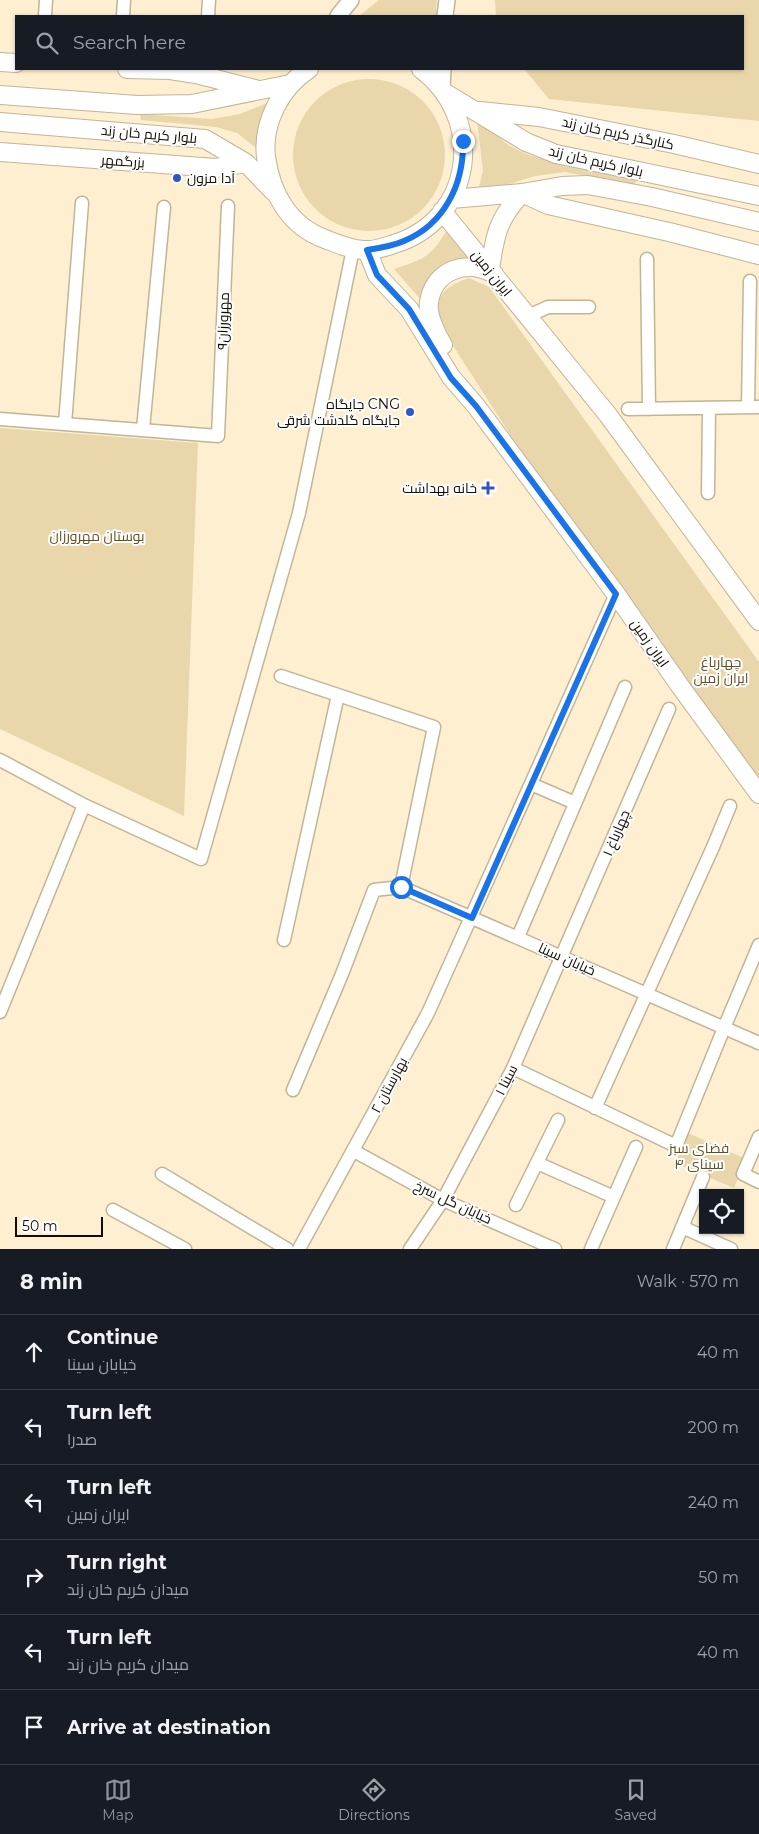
<!DOCTYPE html>
<html lang="en">
<head>
<meta charset="utf-8">
<style>
  :root { --surface:#171b24; --page:#20242c; --text:#f1f3f6; --muted:#9ea1a6; --line:#363941; --accent:#8c9099 }
  body { margin:0; font-family:Montserrat,Cairo,sans-serif; background:var(--page); color:var(--text) }
  .controls { position:absolute; right:15px; bottom:15px; display:grid; overflow:hidden; border-radius:0px; box-shadow:0 1px 4px #0004 }
  .controls button { width:45px; height:45px; display:grid; place-items:center; padding:0; border:0; border-bottom:1px solid var(--line); background:var(--surface); color:var(--text); font:25px sans-serif }
  .scale { position:absolute; left:15px; bottom:12px; width:88px; box-sizing:border-box; padding-left:5px; border:2px solid #110c03; border-top:0; font-size:14px; line-height:18px; white-space:nowrap; color:#110c03; -webkit-text-stroke:4px #fefefe; paint-order:stroke }
  .stop { position:absolute; width:15px; height:15px; margin:-11px; border:4px solid #1a73e8; border-radius:50%; background:#fff }
  .stop.end { background:#1a73e8; border-color:#fff; box-shadow:0 1px 5px #0008 }
  .list { margin:0; padding:0; list-style:none }
  h2 { display:flex; justify-content:space-between; align-items:center; height:65px; margin:0; padding:0 20px; font-size:21px }
  h2 small { font-size:16px; font-weight:400; color:var(--muted) }
  .list li { display:grid; grid-template-columns:32px 1fr auto; gap:15px; align-items:center; box-sizing:border-box; height:75px; padding:0 20px; border-top:1px solid var(--line) }
  .list b { display:block; font-size:19px; white-space:nowrap }
  .list p { margin:0; font-size:16px; white-space:nowrap; color:var(--muted) }
  .list em { font-size:16px; font-style:normal; color:var(--muted) }
  .icon { flex:none; width:28px; height:28px; fill:none; stroke:currentColor; stroke-width:2; stroke-linecap:round; stroke-linejoin:round }
  .map { position:relative; flex:none; width:759px; height:1249px; overflow:hidden }
  .search { position:absolute; background:var(--surface); box-shadow:0 1px 4px #0004; left:15px; right:15px; top:15px; height:55px; display:flex; align-items:center; gap:12px; box-sizing:border-box; padding:0 18px; border-radius:0px; color:var(--muted); font-size:19px }
  .sheet { height:515px; background:var(--surface) }
  nav { display:flex; justify-content:space-around; align-items:center; box-sizing:border-box; height:70px; border-top:1px solid var(--line); background:var(--surface); font-size:14px; color:var(--muted) }
  nav a { display:grid; justify-items:center; gap:2px }
  nav .on { color:var(--accent) }
  .map>svg:first-child { display:block }
</style>
</head>
<body>
<div class="map">
<svg width="759" height="1249" viewBox="0 0 759 1249">
  <rect width="100%" height="100%" fill="#feefd0"/>
  <path fill="#e9d6ab" d="M379,0h58l-1,9 2,7h-79z
    M495,0h264v121l-210,-22 -25,-30h219v-53h-247z
    M293 155a76 76 0 1 1 152 0a76 76 0 1 1-152 0Z
    M270,102l-10,24 -4,22 -19,-15 -21,-6 -75,-7 -1,-6 72,5 28,-5z
    M477,121l15,10 16,14 18,9 38,12 72,13 -1,6 -70,-13 -30,4 -48,15 -8,-4 4,-16z
    M448,228l23,29c-28,7 -44,11 -51,42l-26,-30c31,-10 38,-13 54,-41z
    M469,278l20,9 270,375v122l-248,-348 -70,-109c-7,-29 -1,-39 28,-49z
    M0,428l198,15 -14,373 -184,-87z
    M688,1133l58,26 -12,29 -59,-25z"/>
  <g fill="none" stroke-linecap="round" stroke-linejoin="round">
    <g stroke="#c2b496" stroke-width="15">
      <path id="minor" d="M45,16l1,-16
        M123,16l1,-16
        M208,16l1,-16
        M647,259l2,150
        M528,316l20,-9h41
        M748,407l2,-126
        M628,409l131,-2
        M0,419l218,17 10,-230
        M65,424l17,-221
        M143,429l21,-222
        M708,493l1,-85
        M281,676l153,51 -33,160
        M0,760l84,45 117,54 98,-346 54,-264
        M531,784l44,19
        M518,937l107,-250
        M284,940l54,-245
        M0,1012l84,-207
        M513,1068l163,78 48,-118 35,-83
        M293,1090l49,-116 32,-84 27,-3 358,156
        M595,1108l118,-261 17,-41
        M759,1137l-16,37 16,8
        M354,1151l89,49 112,49
        M537,1163l77,34
        M162,1174l125,75
        M516,1205l42,-85
        M113,1210l72,39
        M682,1227l49,22
        M299,1249l129,-236 188,-419
        M410,1249l33,-49 70,-132 156,-359
        M591,1249l45,-102
        M673,1249l30,-72"/>
    </g>
    <g stroke="#c2b496" stroke-width="18">
      <path id="tertiary" d="M338,16l13,-16
        M445,16l2,-16
        M442,88l1,-19"/>
    </g>
    <g stroke="#c2b496" stroke-width="20">
      <path id="secondary" d="M0,62l16,1
        M127,69l43,1 26,4 59,15
        M309,69c-28,18 -47,54 -43,88 5,36 23,69 59,82 13,5 26,11 40,11 9,1 20,-3 29,-6 81,-25 92,-126 27,-175
        M447,94l79,48 30,12 203,42
        M0,95l137,10 55,-1 98,-20
        M480,111l59,6 135,27 85,20
        M0,122l205,17 41,24 27,28
        M0,152l216,16 30,-5
        M451,199l71,-6 40,-7 26,-1 64,12 107,25
        M442,211l166,204 151,206
        M367,250l10,25 32,34 42,68 25,29 140,188 64,92 79,108
        M490,269c5,-35 8,-50 32,-76l26,12 121,27 90,23
        M443,345c-7,-11 -16,-30 -14,-43 5,-33 39,-43 65,-28"/>
    </g>
    <use href="#minor" stroke="#fff" stroke-width="12"/>
    <use href="#tertiary" stroke="#fff" stroke-width="15"/>
    <use href="#secondary" stroke="#fff" stroke-width="18"/>
  </g>
  <g fill="none" stroke-linecap="round" stroke-linejoin="round">
    <path stroke="#1a73e8" stroke-width="6" d="M401,887l71,31 144,-324 -140,-188 -25,-28 -42,-69 -32,-34 -10,-25c13,-2 26,-4 37,-9 41,-17 60,-58 59,-100"/>
  </g>
  <g fill="#3255c5" stroke="#fefefe" stroke-width="2">
    <circle cx="177" cy="178" r="5"/>
    <circle cx="410" cy="412" r="5"/>
    <path d="M485.5 480.5h5v5h5v5h-5v5h-5v-5h-5v-5h5z"/>
  </g>
  <g text-anchor="middle" dominant-baseline="central" stroke-width="4" stroke-linejoin="round" paint-order="stroke">
    <g font-size="14" fill="#110c03" stroke="#fefefe">
      <text transform="translate(618 133) rotate(12)">کنارگذر کریم خان زند</text>
      <text transform="translate(149 134) rotate(5)">بلوار کریم خان زند</text>
      <text transform="translate(123 161) rotate(4)">بزرگمهر</text>
      <text transform="translate(596 161) rotate(13)">بلوار کریم خان زند</text>
      <text transform="translate(492 273) rotate(51)">ایران زمین</text>
      <text transform="translate(223 321) rotate(-88)">مهرورزان۹</text>
      <text transform="translate(650 643) rotate(55)">ایران زمین</text>
      <text transform="translate(616 833) rotate(-67)">چهارباغ ۱</text>
      <text transform="translate(567 959) rotate(24)">خیابان سینا</text>
      <text transform="translate(506 1080) rotate(-63)">سینا ۱</text>
      <text transform="translate(389 1085) rotate(-62)">بهارستان ۲</text>
      <text transform="translate(453 1202) rotate(25)">خیابان گل سرخ</text>
    </g>
    <g font-size="14" fill="#110c03" stroke="#fefefe" text-anchor="end">
      <text x="187" y="178" text-anchor="start">آدا مزون</text>
      <text x="400" y="404">جایگاه CNG<tspan x="400" dy="16">جایگاه گلدشت شرقی</tspan></text>
      <text x="477" y="488">خانه بهداشت</text>
    </g>
    <g font-size="14" fill="#634f1d" stroke="#fefefe">
      <text x="97" y="536">بوستان مهرورزان</text>
      <text x="721" y="662">چهارباغ<tspan x="721" dy="16">ایران زمین</tspan></text>
      <text x="699" y="1148">فضای سبز<tspan x="699" dy="16">سینای ۴</tspan></text>
    </g>
  </g>
</svg>
<div class="controls">
<button><svg class="icon" aria-label="locate" viewBox="0 0 24 24"><circle cx="12" cy="12" r="6"/><path d="M12 2v4M12 18v4M2 12h4M18 12h4"/></svg></button>
</div>
<div class="scale">50 m</div>
<div class="stop" style="left:401px;top:887px"></div>
<div class="stop end" style="left:463px;top:141px"></div>
<div class="search"><svg class="icon" aria-label="search" viewBox="0 0 24 24"><circle cx="10" cy="10" r="6"/><path d="M15 15l6 6"/></svg>Search here</div>
</div>
<section class="sheet">
<h2>8 min<small>Walk · 570 m</small></h2>
<ul class="list">
<li><svg class="icon" aria-label="ahead" viewBox="0 0 24 24"><path d="M12 20V5M6 11l6-6 6 6"/></svg><div><b>Continue</b><p>خیابان سینا</p></div><em>40 m</em></li>
<li><svg class="icon" aria-label="left" viewBox="0 0 24 24"><path d="M17 20v-9H6M10 6l-5 5 5 5"/></svg><div><b>Turn left</b><p>صدرا</p></div><em>200 m</em></li>
<li><svg class="icon" aria-label="left" viewBox="0 0 24 24"><path d="M17 20v-9H6M10 6l-5 5 5 5"/></svg><div><b>Turn left</b><p>ایران زمین</p></div><em>240 m</em></li>
<li><svg class="icon" aria-label="right" viewBox="0 0 24 24"><path d="M7 20v-9h11M14 6l5 5-5 5"/></svg><div><b>Turn right</b><p>میدان کریم خان زند</p></div><em>50 m</em></li>
<li><svg class="icon" aria-label="left" viewBox="0 0 24 24"><path d="M17 20v-9H6M10 6l-5 5 5 5"/></svg><div><b>Turn left</b><p>میدان کریم خان زند</p></div><em>40 m</em></li>
<li><svg class="icon" aria-label="arrive" viewBox="0 0 24 24"><path d="M6 21V4h12l-3 4 3 4H6"/></svg><div><b>Arrive at destination</b></div></li>
</ul>
</section>
<nav>
<a class="on"><svg class="icon" aria-label="map" viewBox="0 0 24 24"><path d="M3 6l6-2 6 2 6-2v14l-6 2-6-2-6 2zM9 4v14M15 6v14"/></svg>Map</a>
<a><svg class="icon" aria-label="directions" viewBox="0 0 24 24"><path d="M12 3l9 9-9 9-9-9zM9 14v-3h6M13 9l2 2-2 2"/></svg>Directions</a>
<a><svg class="icon" aria-label="saved" viewBox="0 0 24 24"><path d="M7 4h10v16l-5-4-5 4z"/></svg>Saved</a>
</nav>
</body>
</html>
